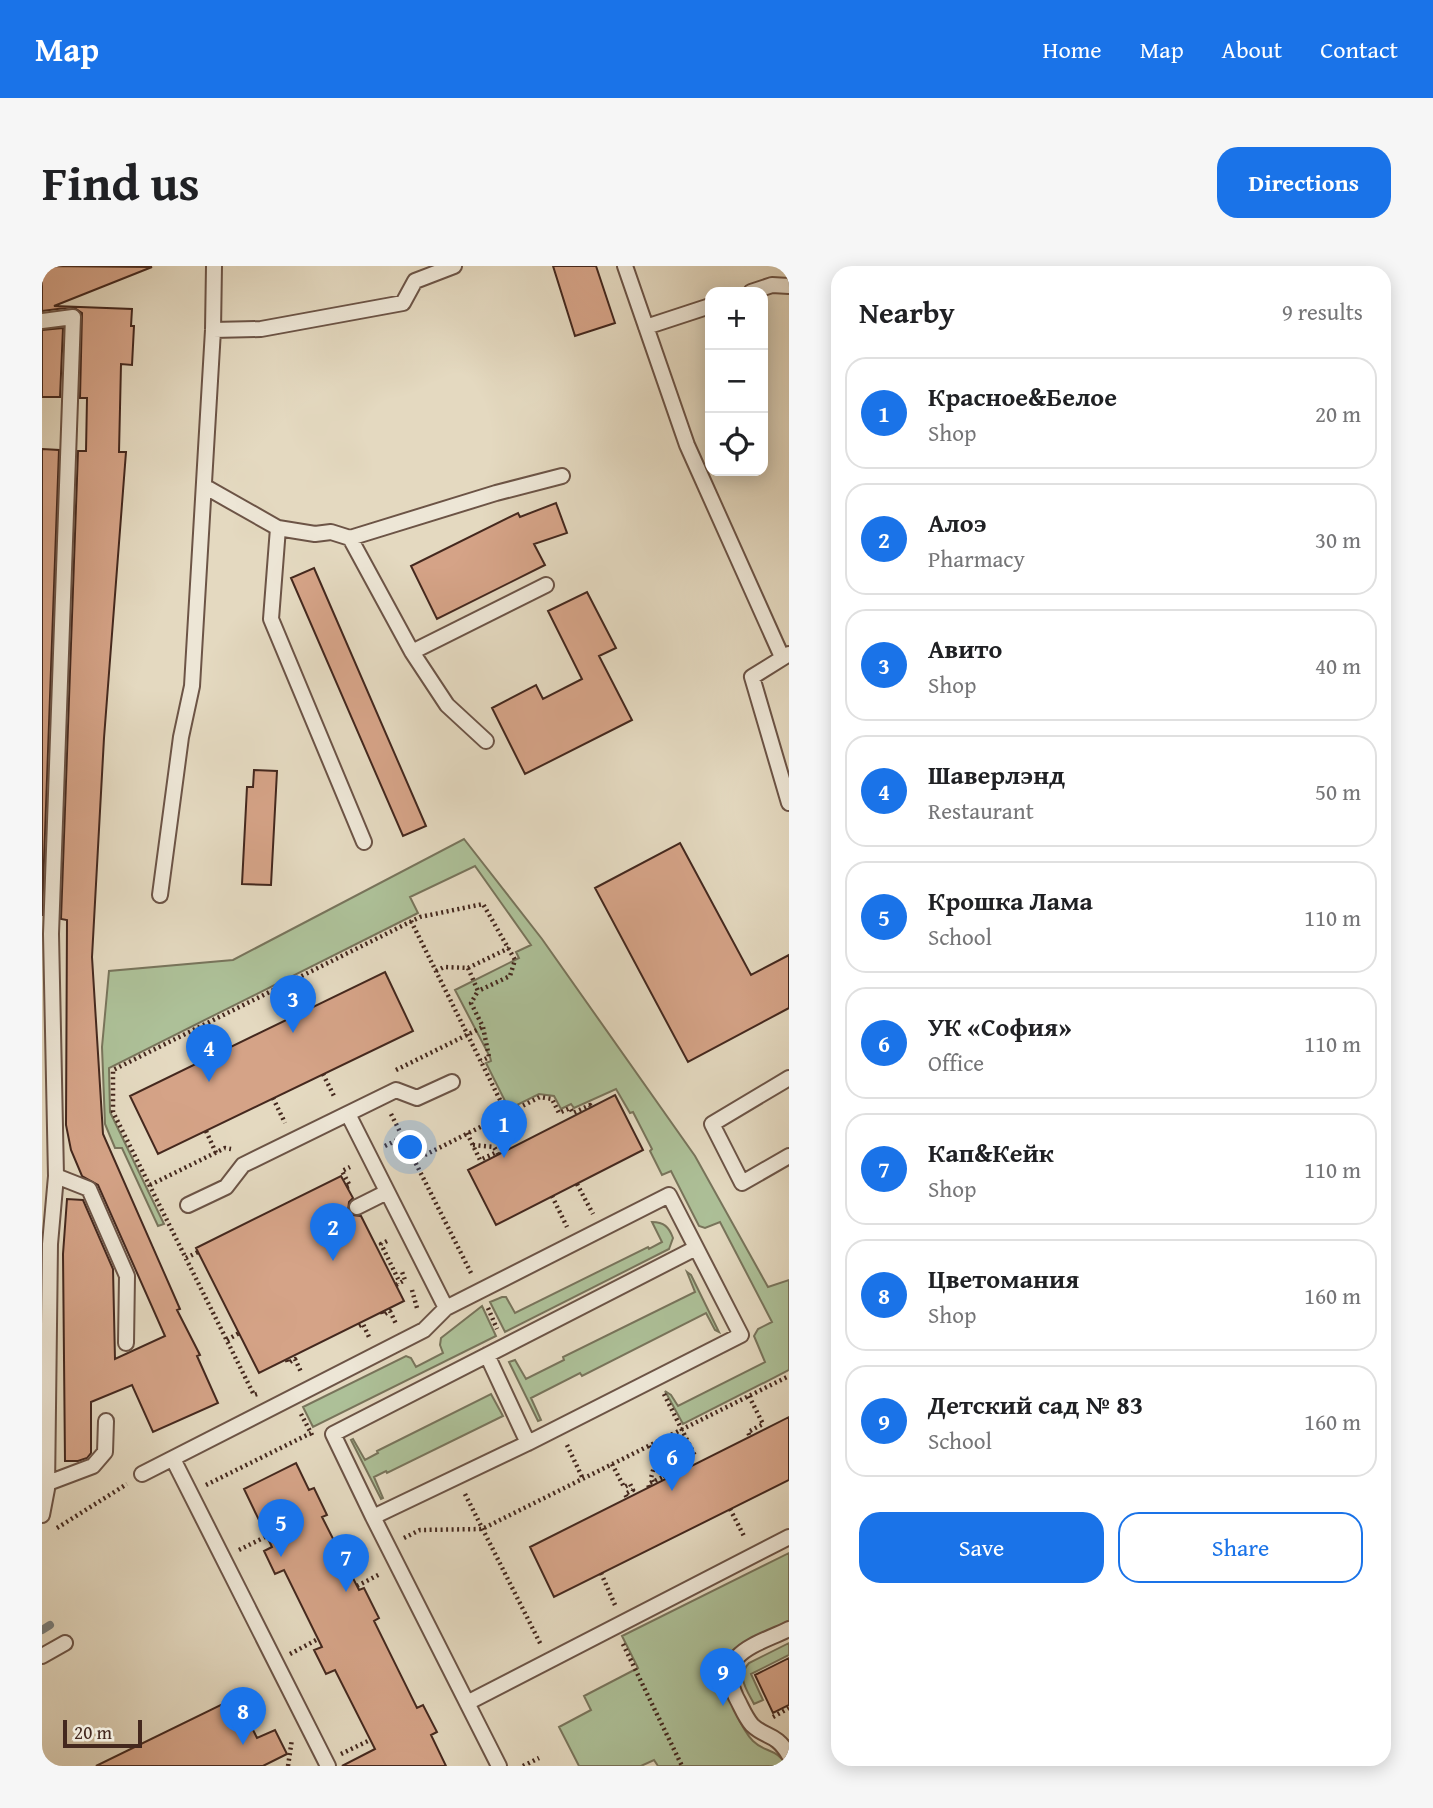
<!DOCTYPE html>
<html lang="en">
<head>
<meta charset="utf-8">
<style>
  :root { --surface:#fff; --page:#f6f6f6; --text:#202124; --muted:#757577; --line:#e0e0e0; --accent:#1a73e8 }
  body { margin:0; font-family:"Gentium Book Plus",serif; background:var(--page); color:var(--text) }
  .controls { position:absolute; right:21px; top:21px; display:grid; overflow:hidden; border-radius:14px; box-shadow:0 4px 18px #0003 }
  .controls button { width:63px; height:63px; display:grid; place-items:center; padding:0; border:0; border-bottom:2px solid var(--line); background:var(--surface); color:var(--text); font:35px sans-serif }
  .scale { position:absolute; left:21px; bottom:18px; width:79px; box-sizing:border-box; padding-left:7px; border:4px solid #44281e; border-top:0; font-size:19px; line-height:24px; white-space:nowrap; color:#44281e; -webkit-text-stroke:5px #ede6d6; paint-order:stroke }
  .you { position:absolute; left:369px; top:882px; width:24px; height:24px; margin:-18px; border:5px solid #fff; border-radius:50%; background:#1a73e8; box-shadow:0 0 0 10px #1a73e833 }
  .badge { display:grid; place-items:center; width:46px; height:46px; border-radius:50%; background:var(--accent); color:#fff; font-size:23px; font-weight:700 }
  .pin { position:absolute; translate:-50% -58px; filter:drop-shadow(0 2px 4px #0008) }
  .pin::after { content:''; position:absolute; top:37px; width:24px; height:21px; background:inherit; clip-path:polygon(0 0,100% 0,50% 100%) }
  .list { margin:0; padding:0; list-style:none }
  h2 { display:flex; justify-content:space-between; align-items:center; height:91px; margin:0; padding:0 28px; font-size:30px }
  h2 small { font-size:23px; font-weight:400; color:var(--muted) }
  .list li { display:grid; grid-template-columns:46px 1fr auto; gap:21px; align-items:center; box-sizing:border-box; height:112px; margin:0 14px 14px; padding:0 14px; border:2px solid var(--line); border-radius:21px }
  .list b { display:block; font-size:26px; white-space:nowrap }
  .list p { margin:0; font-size:23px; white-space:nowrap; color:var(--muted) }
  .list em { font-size:23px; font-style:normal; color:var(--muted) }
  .actions { display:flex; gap:14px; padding:21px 28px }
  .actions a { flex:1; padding:16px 0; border:2px solid var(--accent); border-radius:21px; text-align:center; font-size:24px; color:var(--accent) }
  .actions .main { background:var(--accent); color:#fff }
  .icon { flex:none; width:38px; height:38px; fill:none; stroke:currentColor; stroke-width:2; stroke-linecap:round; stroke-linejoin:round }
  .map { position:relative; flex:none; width:747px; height:1500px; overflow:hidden; border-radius:21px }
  header { display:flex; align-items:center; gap:42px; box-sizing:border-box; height:98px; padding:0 35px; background:var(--accent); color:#fff }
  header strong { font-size:33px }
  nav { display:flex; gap:38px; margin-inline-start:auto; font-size:24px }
  .intro { display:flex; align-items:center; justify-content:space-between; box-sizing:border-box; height:168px; padding:0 42px }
  h1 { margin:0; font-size:49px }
  .button { padding:18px 32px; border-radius:21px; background:var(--accent); color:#fff; font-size:24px; font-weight:700 }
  main { display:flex; gap:42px; padding:0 42px }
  aside { flex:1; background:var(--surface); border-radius:21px; box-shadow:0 4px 18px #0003 }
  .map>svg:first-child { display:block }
</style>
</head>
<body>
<header>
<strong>Map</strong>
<nav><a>Home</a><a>Map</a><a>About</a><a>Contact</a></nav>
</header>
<div class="intro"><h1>Find us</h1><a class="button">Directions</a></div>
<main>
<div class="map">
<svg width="747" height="1500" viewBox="0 0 747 1500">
  <rect width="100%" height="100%" fill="#e4d9c0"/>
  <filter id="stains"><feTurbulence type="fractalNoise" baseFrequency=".00286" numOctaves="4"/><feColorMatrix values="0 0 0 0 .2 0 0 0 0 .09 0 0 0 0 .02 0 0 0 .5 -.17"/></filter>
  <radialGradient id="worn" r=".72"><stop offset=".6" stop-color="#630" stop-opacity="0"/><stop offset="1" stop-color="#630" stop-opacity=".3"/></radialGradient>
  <path fill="#adc098" stroke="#78745b" stroke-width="2" d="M422,573l78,100 153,217 73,131 21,-7v90l-106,54 -18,-33 6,4 7,11 87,-44 -11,-26 4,-7 14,-7 -52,-100 -15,6 -6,-2 -28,-55 -9,4 -12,-24 2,-2 -19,-37 -3,1 -14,-24 -42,19 -3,-4 -10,5 -7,-13 -15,-2 -30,15 -23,-46 5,-2 -1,-4 -35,-67 64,-32 -3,-6 15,-7 -56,-79 -65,31 8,16 -309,155 1,44 54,112 -6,2 -36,-78h-7l-10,-24 -3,-77 7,-76 124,-11z
    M610,956c12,0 17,5 21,16l-4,11 -164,83 -15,-30 12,-5h4l9,16 133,-66 1,2 13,-7z
    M645,1006l4,3 28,57 -4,-2 -9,-17 -124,63 -2,-3 -49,25 10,22 -3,1 -29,-59 6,-2 11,19 38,-19 -1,-3 132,-65z
    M440,1040l14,30 -183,91 -10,-20 103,-51 5,2 5,9 27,-14 -3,-8 1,-7z
    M449,1128l12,22 -116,57 -1,-2 -12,6 9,21 -2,1 -30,-59 2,-1 12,21 13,-7 -1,-2z
    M747,1287v68c-40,19 -85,28 -58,82 6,12 12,28 22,38 12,12 24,7 34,25h-129l-4,-6 -13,6h-62l-20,-39 32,-17 -7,-14 54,-28 -16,-32z
    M747,1377v12l-38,19 12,26 -9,4c-7,-14 -18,-27 -5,-41z"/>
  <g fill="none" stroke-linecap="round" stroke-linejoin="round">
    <path stroke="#777e7d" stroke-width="8" d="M0,1364l8,-5"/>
  </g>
  <path fill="#d5a387" stroke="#44281e" stroke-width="2" d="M0,0l110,1 -98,39 78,3 -1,17h3l-2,39 -11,-1 -2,88h7l-22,286 -12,219 11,177 77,175 -3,1 23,45 -3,1 21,47 -65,29 -21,-47 -41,17v51l-4,5 -9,3h-13l-2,-207 4,-55 16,1 30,69 2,90 50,-23 -67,-151 -16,-9 -11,-26 -5,-25 1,-205 -6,-1 17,-468h8l1,-53h-7l2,-85 -9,-6 -31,4z
    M511,0h43l19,57 -40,13z
    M21,62l-3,69h-18v-67z
    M0,183l17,1 -17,466z
    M514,237l11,30 -33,11 11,21 -108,54 -26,-53 107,-53 2,4z
    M272,302l112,258 -23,10 -112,-258z
    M545,326l29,56 -17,8 33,64 -107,54 -33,-66 44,-23 7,14 39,-20 -34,-68z
    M212,504l23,1 -6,114 -29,-1 5,-97h6z
    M638,577l71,132 38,-20v53l-101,54 -93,-174z
    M343,706l28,59 -255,123 -28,-58z
    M573,829l28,55 -147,75 -28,-55z
    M299,910l12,22 -4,4 -1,9 4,4 9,1 43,85 -145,72 -63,-125z
    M747,1151v63l-235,117 -24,-50z
    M254,1197l13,27 5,-2 13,27 -5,2 37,73 5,-2 15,30 -5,3 43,87 6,-3 14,27 -6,3 15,31h-104l33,-17 -40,-79 -9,4 -12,-24 8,-3 -38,-77 -9,4 -11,-23 8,-4 -28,-58z
    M747,1392v47l-16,8 -18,-38z
    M195,1431l20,41 18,-8 12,24 -24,12h-167z"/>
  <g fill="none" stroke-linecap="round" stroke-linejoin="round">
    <g stroke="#6c5446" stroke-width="18">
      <path id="lane" d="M583,0l62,179 95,212
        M709,26l21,-7 17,1
        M0,55l31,-4 -22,617 5,242 -6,68 -3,245 -5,26
        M604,61l64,-21
        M171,64l48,-1 142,-26 12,-22 39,-15
        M162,220l74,42 37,6 16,-2 19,6 62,114 35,53 39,36
        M236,262l-7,91 93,223
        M308,272l146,-45 66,-17
        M370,386l134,-67
        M747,388l-37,23 37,126
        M118,629l21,-158 11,-51 21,-356 1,-64
        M747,812l-77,46 30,59 47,-27
        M306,848l98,194
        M14,910l33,13 38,87 -1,67
        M146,939l38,-18 17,-22 153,-75 21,8 35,-16
        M315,941l30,-15
        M445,1089l41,88
        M131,1193l155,307
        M100,1208l282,-144 22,-22 223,-113 72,140 -213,108 -155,74 126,249
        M6,1217l45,-17 12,-14 1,-31
        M331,1251l-40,-83 363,-186
        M747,1363c-32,16 -74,23 -53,68 5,9 9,20 16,28 15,14 23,7 37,30
        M0,1390l23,-13
        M425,1437l322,-166"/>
    </g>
    <path stroke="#44281e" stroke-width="4.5" stroke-dasharray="2 3.5" stroke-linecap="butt" d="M369,655l96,193
      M426,702l41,-20
      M394,705l8,-4 24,1 10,23 -7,12 12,24 6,30 -8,4
      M354,804l87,-43
      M281,808l12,24
      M231,832l12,25
      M349,848l81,161
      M164,865l10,22
      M425,867l13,27 17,-8 1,2
      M431,879l21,2 3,5
      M343,880l18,-9
      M373,894l125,-63 12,2 7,14 11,-5 3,5 17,-8 1,2
      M535,918l16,30
      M108,919l75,-37 6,1
      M305,921l3,-1 -8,-15 8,-4
      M510,930l15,31
      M345,975l-6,3 19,39
      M144,992l12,-6
      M354,1019l9,-5 -4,-11
      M370,1024l5,18
      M446,1042l9,21
      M340,1046l1,3 7,-4 6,13
      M317,1060l4,-2 6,13
      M185,1074l12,-7
      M245,1094l1,3 7,-4 6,13
      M215,1128l-3,1 -141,-283v-42l307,-153 63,-13 32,56 -5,16 -32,15
      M622,1128l31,62
      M707,1130l14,28 -15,8 2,5
      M259,1148l12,23
      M525,1179l16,34
      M607,1180l17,32
      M570,1198l12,23 6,-3 3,6 -8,4 2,4
      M611,1216l-2,-4 5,-19
      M164,1219l105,-52
      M607,1221l-1,-3 17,-8
      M423,1228l76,151
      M688,1243l15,29
      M15,1262l70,-44
      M362,1272l16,-8 62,-1 307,-153
      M197,1284l28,-14
      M559,1307l14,32
      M315,1320l23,-12
      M581,1378l59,122
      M248,1388l28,-15
      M731,1451l16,-9
      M299,1488l29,-14
      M246,1500l4,-27
      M481,1500l16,-8"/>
    <use href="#lane" stroke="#ede6d6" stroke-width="14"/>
  </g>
  <rect width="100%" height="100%" filter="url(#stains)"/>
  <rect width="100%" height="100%" fill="url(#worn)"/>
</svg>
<div class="controls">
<button>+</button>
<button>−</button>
<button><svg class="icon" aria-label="locate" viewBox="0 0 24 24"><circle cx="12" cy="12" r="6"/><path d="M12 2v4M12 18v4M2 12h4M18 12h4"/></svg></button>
</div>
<div class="scale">20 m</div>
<div class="you"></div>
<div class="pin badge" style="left:462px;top:892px">1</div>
<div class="pin badge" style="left:291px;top:995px">2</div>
<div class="pin badge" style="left:251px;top:767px">3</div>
<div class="pin badge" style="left:167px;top:816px">4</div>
<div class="pin badge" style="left:239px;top:1291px">5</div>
<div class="pin badge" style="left:630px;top:1225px">6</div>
<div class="pin badge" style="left:304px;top:1326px">7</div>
<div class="pin badge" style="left:201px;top:1479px">8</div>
<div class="pin badge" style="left:681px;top:1440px">9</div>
</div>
<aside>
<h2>Nearby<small>9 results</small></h2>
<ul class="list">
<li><span class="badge">1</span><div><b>Красное&amp;Белое</b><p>Shop</p></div><em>20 m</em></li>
<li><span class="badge">2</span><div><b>Алоэ</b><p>Pharmacy</p></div><em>30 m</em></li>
<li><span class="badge">3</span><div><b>Авито</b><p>Shop</p></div><em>40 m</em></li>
<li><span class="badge">4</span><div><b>Шаверлэнд</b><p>Restaurant</p></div><em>50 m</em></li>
<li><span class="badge">5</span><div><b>Крошка Лама</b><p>School</p></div><em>110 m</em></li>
<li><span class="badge">6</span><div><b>УК «София»</b><p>Office</p></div><em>110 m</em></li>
<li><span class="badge">7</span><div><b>Кап&amp;Кейк</b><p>Shop</p></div><em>110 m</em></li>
<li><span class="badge">8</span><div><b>Цветомания</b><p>Shop</p></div><em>160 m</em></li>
<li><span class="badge">9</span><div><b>Детский сад № 83</b><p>School</p></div><em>160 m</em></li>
</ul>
<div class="actions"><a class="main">Save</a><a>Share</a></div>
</aside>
</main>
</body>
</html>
